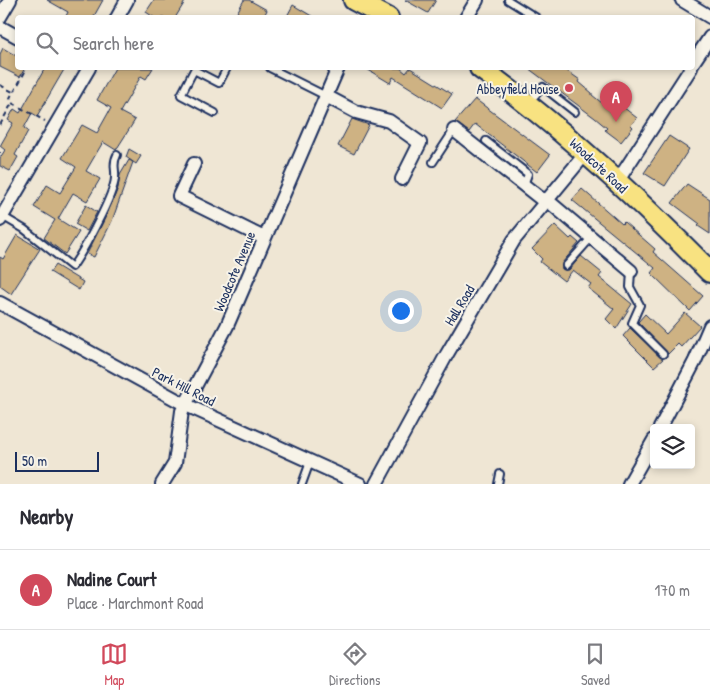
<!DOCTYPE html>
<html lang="en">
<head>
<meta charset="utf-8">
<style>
  :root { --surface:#fff; --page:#f7f7f7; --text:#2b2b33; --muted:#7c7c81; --line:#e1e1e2; --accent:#d1495b }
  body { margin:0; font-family:"Patrick Hand",sans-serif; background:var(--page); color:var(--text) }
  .controls { position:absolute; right:15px; bottom:15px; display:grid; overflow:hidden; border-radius:5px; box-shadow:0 2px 8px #0003 }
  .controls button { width:45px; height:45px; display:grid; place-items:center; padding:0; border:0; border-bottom:1px solid var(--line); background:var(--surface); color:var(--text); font:25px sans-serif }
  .scale { position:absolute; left:15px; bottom:12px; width:84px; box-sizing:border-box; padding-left:5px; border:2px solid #1b2f5e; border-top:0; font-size:14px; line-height:18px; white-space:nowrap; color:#1b2f5e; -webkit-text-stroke:4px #f7f3e8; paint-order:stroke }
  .you { position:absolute; left:400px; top:310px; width:18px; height:18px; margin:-12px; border:4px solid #fff; border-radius:50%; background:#1a73e8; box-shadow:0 0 0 8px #1a73e833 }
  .badge { display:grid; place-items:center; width:32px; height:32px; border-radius:50%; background:var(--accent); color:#fff; font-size:16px; font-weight:700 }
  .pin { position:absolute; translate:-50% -41px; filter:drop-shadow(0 1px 2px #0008) }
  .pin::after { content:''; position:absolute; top:26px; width:18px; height:15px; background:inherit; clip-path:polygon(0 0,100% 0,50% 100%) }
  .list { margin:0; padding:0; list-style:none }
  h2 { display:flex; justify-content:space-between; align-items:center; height:65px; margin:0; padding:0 20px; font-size:21px }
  h2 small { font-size:16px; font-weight:400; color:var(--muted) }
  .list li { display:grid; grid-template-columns:32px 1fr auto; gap:15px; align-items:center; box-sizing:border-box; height:80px; padding:0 20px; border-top:1px solid var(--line) }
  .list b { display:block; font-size:19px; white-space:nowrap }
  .list p { margin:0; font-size:16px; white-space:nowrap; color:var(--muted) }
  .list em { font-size:16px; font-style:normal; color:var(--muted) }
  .icon { flex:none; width:28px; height:28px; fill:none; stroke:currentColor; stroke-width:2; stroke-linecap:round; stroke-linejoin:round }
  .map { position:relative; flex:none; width:710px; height:484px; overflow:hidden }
  .search { position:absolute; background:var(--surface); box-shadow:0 2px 8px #0003; left:15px; right:15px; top:15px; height:55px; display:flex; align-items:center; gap:12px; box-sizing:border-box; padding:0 18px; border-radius:5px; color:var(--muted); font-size:19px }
  .sheet { height:145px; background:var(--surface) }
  nav { display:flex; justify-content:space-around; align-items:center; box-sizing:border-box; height:70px; border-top:1px solid var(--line); background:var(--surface); font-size:14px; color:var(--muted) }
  nav a { display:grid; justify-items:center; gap:2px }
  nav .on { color:var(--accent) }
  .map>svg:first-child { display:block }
</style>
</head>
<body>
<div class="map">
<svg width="710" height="484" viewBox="0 0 710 484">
  <rect width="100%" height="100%" fill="#efe6d4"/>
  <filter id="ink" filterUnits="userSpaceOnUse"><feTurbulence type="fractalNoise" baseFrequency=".02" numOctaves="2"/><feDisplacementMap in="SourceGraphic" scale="10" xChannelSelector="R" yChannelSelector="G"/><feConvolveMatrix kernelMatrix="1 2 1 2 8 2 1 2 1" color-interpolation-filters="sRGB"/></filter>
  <g filter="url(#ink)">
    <path fill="#ceb283" stroke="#1b2f5e" d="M47,0h56l-10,18h-28l3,-6z
      M154,0h32l-11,18h-20l-9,-6z
      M244,0h5l18,10 -4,8h-29z
      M405,0h31l-8,13z
      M293,5l22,13h-29z
      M3,48l15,9v11h7l-5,9 -20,-10v-13z
      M45,68h20l-28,48 -5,-3 -8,15 4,3 -13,24 3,2 -8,14 -10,-5v-8l5,-8 -5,-4 13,-23 -5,-3 6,-11 6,4z
      M115,68h38l-7,11 -5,-3 -21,36 15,8 -5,8 -14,22 -13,-8 -17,29 14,8 -13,22 -14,-8 -15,26 21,13 -14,22 -21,-16 11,-18 -21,-13 13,-22 13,8 16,-26 -14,-9 20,-33 15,8 14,-25 -14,-8z
      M365,68h35l6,5 4,-5 42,26 -10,14 -49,-31 -3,6z
      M528,68h35l17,12 -1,2 13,11v2l25,20 6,-8 14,11 -6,7 2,2 -12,15 -16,-12 2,-2 -12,-10z
      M475,99l75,56 -13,17 -62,-48 -6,8 -14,-10z
      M352,119l17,6 -15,29 -16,-8z
      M669,136l20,13 -24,37 -21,-13z
      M129,149l12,7 -5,8 -10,-7z
      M129,160l4,2 -21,59 -18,36 -7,-3 21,-42 10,-24 2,-13z
      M687,184l23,15v35l-12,-8 2,-2 -28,-21z
      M582,189l40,35 2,-2 31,27 -2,3 50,44 -13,15 -39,-38 4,-5 -83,-68z
      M86,205l11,7 -10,19 -12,-7z
      M555,225l15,14 2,-2 7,6 -17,20v6l7,1 12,-14 21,17 -3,4 33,27 -16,25 -10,-10 8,-10 -26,-21 3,-4 -18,-14 -9,11 -24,-19 2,-3 -10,-10z
      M17,235l23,14 -29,45 -11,-8v-29l3,2z
      M55,265l28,17 -4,8 -29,-18z
      M685,313l15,13 -19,21 -3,-3 -10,10 -30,-32 7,-8 21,20z
      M630,328l33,31 -9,8 -31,-31z"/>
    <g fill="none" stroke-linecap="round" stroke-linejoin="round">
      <g stroke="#1b2f5e" stroke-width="10">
        <path id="lane" d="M508,0l29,18
          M195,68l-14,27 34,18
          M270,68l56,28
          M194,70l25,13 8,-15
          M529,102l14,-15 32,25
          M486,141l42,33 -4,11
          M433,162l21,-32
          M2,216l22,13 48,38c11,-15 42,-72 43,-89 1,-10 -3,-14 2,-23
          M566,266l25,-28
          M631,271l-1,16 10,18 -8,18 31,31
          M302,484l8,-22
          M498,484l2,-10"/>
      </g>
      <g stroke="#1b2f5e" stroke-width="16">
        <path id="street" d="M682,0l28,17
          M0,17l10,-17
          M117,18l10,-18
          M466,18l11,-18
          M0,27l18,10
          M692,64l18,-27
          M326,96l30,16 33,9 31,22 -18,36
          M454,130l86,68 7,2 84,71
          M194,164l-15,32 85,42
          M617,182l74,-114
          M0,220l89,-152
          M0,303l186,102 174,79
          M660,428l35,-67 15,-35
          M162,484l13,-21 7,-52 45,-85 111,-258
          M376,484l71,-130 67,-114 72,-87
          M629,484l25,-44"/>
      </g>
      <g stroke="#1b2f5e" stroke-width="24">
        <path id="primary" d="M354,0l34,18
          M480,68c83,60 158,131 230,204"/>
      </g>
      <path stroke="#1b2f5e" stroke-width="2" stroke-dasharray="5 4" stroke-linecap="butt" d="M0,85l13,7 -3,6 2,5 33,18
        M14,92l13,-24
        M0,125l12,-22
        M0,152v1"/>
      <use href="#lane" stroke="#f7f3e8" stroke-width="6"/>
      <use href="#street" stroke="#f7f3e8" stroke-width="12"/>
      <use href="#primary" stroke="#f8e281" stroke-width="20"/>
    </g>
  </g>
  <circle fill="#d1495b" stroke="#f7f3e8" stroke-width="2" cx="569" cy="88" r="5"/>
  <g text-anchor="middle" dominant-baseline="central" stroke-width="4" stroke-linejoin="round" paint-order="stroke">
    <g font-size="14" fill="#1b2f5e" stroke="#f7f3e8" text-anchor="end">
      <text x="559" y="88">Abbeyfield House</text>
    </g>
    <g font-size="14" fill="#1b2f5e" stroke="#f7f3e8">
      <text transform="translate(599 165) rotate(43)">Woodcote Road</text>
      <text transform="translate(234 271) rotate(-67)">Woodcote Avenue</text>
      <text transform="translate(459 305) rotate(-59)">Hall Road</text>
      <text transform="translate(184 386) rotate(27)">Park Hill Road</text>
    </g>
  </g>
</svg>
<div class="controls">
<button><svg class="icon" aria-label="layers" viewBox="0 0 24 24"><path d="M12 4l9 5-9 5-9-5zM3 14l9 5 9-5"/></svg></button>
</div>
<div class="scale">50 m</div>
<div class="you"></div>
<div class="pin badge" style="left:616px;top:122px">A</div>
<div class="search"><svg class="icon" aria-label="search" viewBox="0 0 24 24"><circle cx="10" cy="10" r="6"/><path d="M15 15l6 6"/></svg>Search here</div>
</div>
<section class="sheet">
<h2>Nearby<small></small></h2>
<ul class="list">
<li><span class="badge">A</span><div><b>Nadine Court</b><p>Place · Marchmont Road</p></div><em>170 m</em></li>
</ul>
</section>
<nav>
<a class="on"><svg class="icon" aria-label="map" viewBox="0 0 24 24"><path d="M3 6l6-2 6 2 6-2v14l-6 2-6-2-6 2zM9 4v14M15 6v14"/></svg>Map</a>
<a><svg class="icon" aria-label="directions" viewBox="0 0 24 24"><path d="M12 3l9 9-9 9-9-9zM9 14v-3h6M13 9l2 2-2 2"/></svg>Directions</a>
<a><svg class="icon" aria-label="saved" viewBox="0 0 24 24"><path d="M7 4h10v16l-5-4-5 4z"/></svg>Saved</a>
</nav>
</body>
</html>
